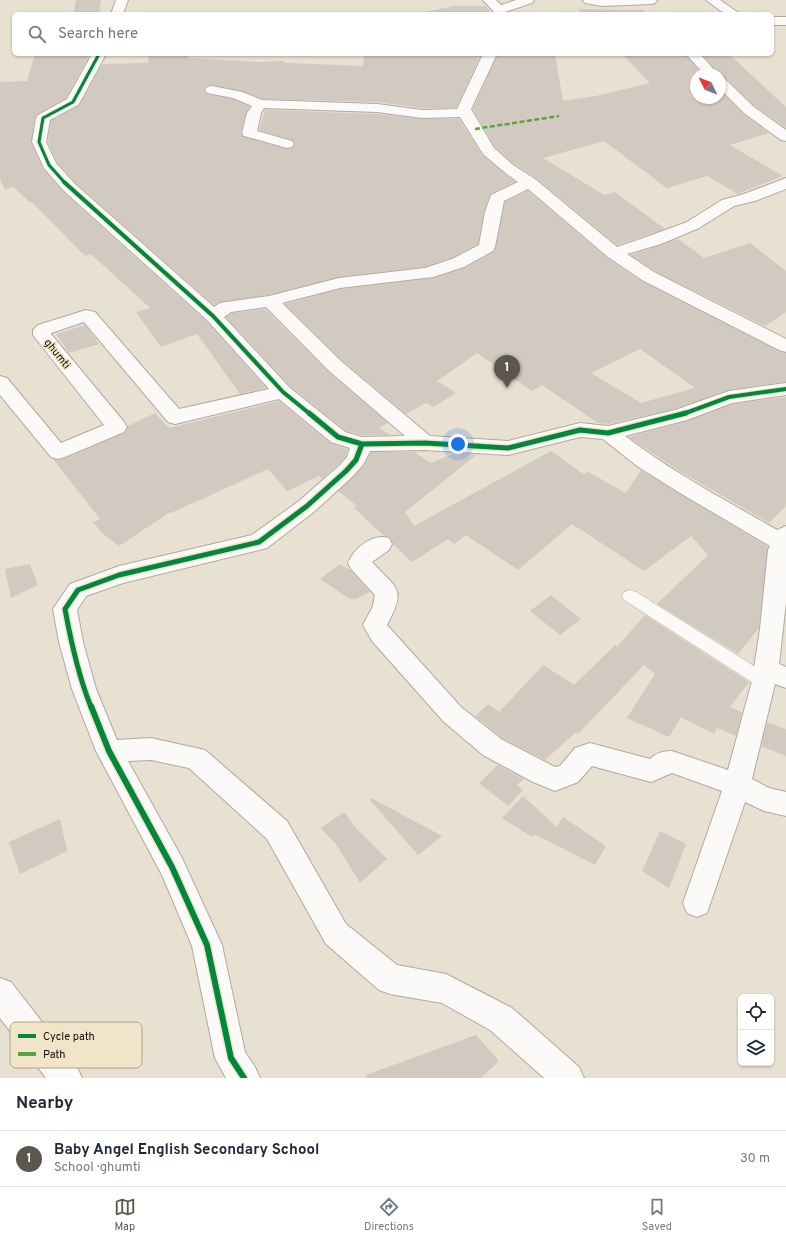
<!DOCTYPE html>
<html lang="en">
<head>
<meta charset="utf-8">
<style>
  :root { --surface:#fff; --page:#f6f6f7; --text:#1f2937; --muted:#747a83; --line:#e0e1e3; --accent:#5c574c }
  body { margin:0; font-family:Overpass,sans-serif; background:var(--page); color:var(--text) }
  .controls { position:absolute; right:12px; bottom:12px; display:grid; overflow:hidden; border-radius:6px; box-shadow:0 1px 3px #0004 }
  .controls button { width:36px; height:36px; display:grid; place-items:center; padding:0; border:0; border-bottom:1px solid var(--line); background:var(--surface); color:var(--text); font:20px sans-serif }
  .compass { position:absolute; left:690px; top:68px; width:36px; height:36px; border-radius:50%; background:var(--surface); box-shadow:0 1px 3px #0004; rotate:313deg }
  .you { position:absolute; left:458px; top:444px; width:14px; height:14px; margin:-10px; border:3px solid #fff; border-radius:50%; background:#1a73e8; box-shadow:0 0 0 6px #1a73e833 }
  .badge { display:grid; place-items:center; width:26px; height:26px; border-radius:50%; background:var(--accent); color:#fff; font-size:13px; font-weight:700 }
  .pin { position:absolute; translate:-50% -33px; filter:drop-shadow(0 1px 2px #0008) }
  .pin::after { content:''; position:absolute; top:21px; width:14px; height:12px; background:inherit; clip-path:polygon(0 0,100% 0,50% 100%) }
  .list { margin:0; padding:0; list-style:none }
  h2 { display:flex; justify-content:space-between; align-items:center; height:52px; margin:0; padding:0 16px; font-size:17px }
  h2 small { font-size:13px; font-weight:400; color:var(--muted) }
  .list li { display:grid; grid-template-columns:26px 1fr auto; gap:12px; align-items:center; box-sizing:border-box; height:56px; padding:0 16px; border-top:1px solid var(--line) }
  .list b { display:block; font-size:15px; white-space:nowrap }
  .list p { margin:0; font-size:13px; white-space:nowrap; color:var(--muted) }
  .list em { font-size:13px; font-style:normal; color:var(--muted) }
  .icon { flex:none; width:22px; height:22px; fill:none; stroke:currentColor; stroke-width:2; stroke-linecap:round; stroke-linejoin:round }
  .map { position:relative; flex:none; width:786px; height:1078px; overflow:hidden }
  .search { position:absolute; background:var(--surface); box-shadow:0 1px 3px #0004; left:12px; right:12px; top:12px; height:44px; display:flex; align-items:center; gap:10px; box-sizing:border-box; padding:0 14px; border-radius:6px; color:var(--muted); font-size:15px }
  .sheet { height:108px; background:var(--surface) }
  nav { display:flex; justify-content:space-around; align-items:center; box-sizing:border-box; height:56px; border-top:1px solid var(--line); background:var(--surface); font-size:11px; color:var(--muted) }
  nav a { display:grid; justify-items:center; gap:2px }
  nav .on { color:var(--accent) }
  .map>svg:first-child { display:block }
</style>
</head>
<body>
<div class="map">
<svg width="786" height="1078" viewBox="0 0 786 1078">
  <rect width="100%" height="100%" fill="#e8e0d1"/>
  <path fill="#d2c9c0" fill-rule="evenodd" d="M76,0h25l-2,14h-26z
    M454,6h32l6,8 -72,-1z
    M578,9l66,1 2,4h-64z
    M35,54h55l-24,44 -29,16 -2,3 -4,26 12,26 19,22 144,130 60,67 -26,6 -43,-60 -36,13 -25,-35 14,-4 -59,-54 -6,2 -53,-54h-2l-17,-15 -8,2 -5,-10v-97l27,-1z
    M149,54h40l-1,4 71,4 25,-1v2l79,3 1,-12h117l-25,54h-34l-45,-6 -115,-3 -20,-8 -30,-6 -6,1 -2,5 3,3 26,5 17,8 -4,6 -5,20 3,4 43,12 5,-1 3,-3 -3,-5 -33,-10 6,-20 112,4 45,5h37l23,36 33,27 -25,12 -6,18 -6,32 -27,14 -26,9 -86,10 -70,18 -49,7 -6,3 -138,-122 -19,-21 -9,-20 3,-21 28,-15 23,-42 46,-1z
    M498,54h57l8,47 33,-5 54,-13 -28,-29h63l17,20h-6v24h24v-7l23,23 26,19 -39,12 53,31 -45,18 -31,-18 -40,12 -63,-47 -61,17 61,37 11,-3 50,37 -48,16 -81,-67 -22,-14 -19,-17 -22,-38z
    M702,54h27l57,53v21l-31,-22 -29,-28 -6,-1v-3z
    M528,191l79,67 34,23 137,70 8,2v29l-57,8 -54,19 -67,15 -10,-1 -56,-38 -10,6 -55,-38 -40,28 19,12 -23,14 -7,-4 -20,11 -63,-53 -58,-57 55,-15 93,-11 32,-10 29,-16 11,-50zM640,349l55,39 -54,15 -50,-30z
    M678,239l26,19 46,-15 36,28v41l-21,14 -110,-55 -25,-16 31,-10z
    M265,309l62,62 61,52 -9,5 11,7h-28l-16,-4 -55,-44 -65,-70 6,-4z
    M85,325l14,19 -30,9 -13,-19z
    M786,397v109l-17,17 -88,-51 -53,-35 59,-16 45,-17z
    M279,401l51,42 18,6 -2,7 -8,9 -16,14 -3,-3 -32,15 -19,-22 -97,44 -1,-1 -51,34 -16,-12 -10,-12 7,-3 -47,-60 5,1 8,-2 59,-25 3,-7 27,-13 14,15z
    M551,451l32,23 5,-2 38,21 15,-23 127,77 -9,81 -21,26 -81,-50 51,-49 -17,-19 -47,35 -72,-47 -54,46 -52,-35 -12,9 -6,-5 -36,23 -19,-18 -3,-7 -6,-1 -30,-28 3,-2 -19,-15 26,-25 7,-14h43l17,11 24,-10 21,2 -71,57 9,14z
    M30,564l8,21 -27,13 -6,-29z
    M340,564l10,6 20,22 -14,7h-6l-30,-20z
    M551,595l30,24 -21,16 -30,-24z
    M645,615l104,67 -19,25 12,5 -6,24 -19,-8 -3,6 -33,-17 -12,20 -42,-19 28,-44 -11,-9 -66,69 -2,-2 -31,28 -43,-22 -27,-22 13,-12 11,8 44,-47 31,20 41,-40 2,2z
    M767,722l19,7v27l-25,-10z
    M498,765l26,14 -7,6 6,5 -15,16 -29,-23z
    M523,796l34,31 6,-10 43,29 -11,19 -61,-31 -2,3 -30,-19z
    M371,798l71,38 -24,19 -48,-55z
    M344,812l12,16 31,31 -27,24 -24,-39 -15,-16z
    M60,819l7,32 -47,23 -11,-32z
    M660,831l26,13 -17,44 -27,-17z
    M476,1035l23,26 -18,17h-115v-3z"/>
  <g fill="none" stroke-linecap="round" stroke-linejoin="round">
    <g stroke="#b0aa9e" stroke-width="1">
      <path id="service" d="M630,590l6,2 134,84 2,5 -2,5 -6,2 -6,-2 -134,-86 -2,-4 2,-4z"/>
    </g>
    <g stroke="#b0aa9e" stroke-width="2">
      <path id="minor" d="M116,0h12l-5,14h-12z
        M483,0h13l5,5 15,-5h18l-2,3 -33,11 -4,-1z
        M583,0h74l-2,3 -4,1 -49,2 -17,-3z
        M706,0h14l20,14h-15z
        M772,17h14v8h-14z
        M92,54h14l-26,48 -2,3 -28,15 -4,22 10,21 19,21 139,123 6,-4 6,-1 43,-6 70,-18 86,-10 27,-9 27,-14 6,-33 6,-17 27,-13 -15,-11 -20,-17 -23,-37 -38,1 -45,-6 -113,-4 -3,5 -4,18 35,10 2,3 -2,3 -5,1 -43,-12 -2,-3 5,-20 5,-7 -19,-8 -26,-5 -2,-3 2,-3 5,-1 30,6 20,8 115,4 45,6 35,-1 26,-55h14l-26,55 23,39 19,17 22,14 82,68 32,-11 38,-14 35,-22 22,-6 42,-16v11l-31,12 -21,5 -35,22 -38,16 -34,10 27,18 132,67v13l-7,-2 -137,-70 -34,-23 -80,-68 -24,12 -9,46 -2,4 -29,16 -31,10 -93,11 -58,15 60,59 88,74 78,5 72,-18 28,3 67,-16 54,-19 57,-8v12l-54,8 -45,17 -62,16c47,36 100,64 152,94l9,-4v76l-7,62 7,3v21l-11,-4 -23,95 17,9 17,4v24l-22,-5 -19,-9 -38,111 -10,4 -10,-4 -4,-10 39,-112 -50,-18 -21,9 -59,-16 -14,16 -23,9 -22,-9 -50,-27 -40,-34 -71,-80 -9,-16 10,-19 2,-11 -24,-26 -3,-6c6,-15 25,-30 41,-25l3,6 -3,6 -17,12c25,27 35,26 15,63l74,82 40,32 54,28 5,-1 15,-18 15,-5 60,16c6,-6 13,-8 22,-8l56,19 24,-89 8,-52 8,-79 2,-4 -90,-53 -43,-27 -34,-27 -23,-2 -72,18 -83,-5 -55,1 -7,14 -10,11 -38,35 -48,37 -144,35 -37,13 -9,14 6,32 13,47 21,51 34,-2 54,12 82,71 59,103 51,41 49,9 66,34 67,59 5,11h-40l-54,-48 -48,-27 -52,-9 -11,-4 -53,-46 -59,-105 -78,-71 -38,-8 -23,1 54,97 40,87 23,107 10,15 5,11h-34l-11,-20 -23,-112 -30,-71 -66,-124 -24,-62 -13,-47 -6,-33 17,-25 49,-18 133,-31 47,-34 40,-35 8,-9 3,-9 -19,-6 -52,-43 -104,25 -7,-2 -84,-100 -33,11v1l73,88 3,5 -3,5 -59,25 -7,2 -7,-2 -51,-62v-19l7,2 54,65 43,-18 -71,-90v-5l5,-5 48,-15 9,2 84,97 90,-20 -62,-69 -144,-130 -19,-22 -12,-26 4,-24 2,-3 29,-16zM266,307l62,63 77,66 -43,1 -17,-5 -55,-44 -66,-71 7,-5z
        M686,54h14l18,20h-14z
        M720,78l5,1 29,28 32,23v11l-5,-1 -37,-27 -24,-24z"/>
    </g>
    <g stroke="#b0aa9e" stroke-width="2">
      <path id="tertiary" d="M0,978l11,4 66,85 5,11h-36l-46,-60z"/>
    </g>
    <use href="#service" fill="#fcfaf8" fill-rule="evenodd"/>
    <use href="#minor" fill="#fcfaf8" fill-rule="evenodd"/>
    <use href="#tertiary" fill="#fcfaf8" fill-rule="evenodd"/>
    <path stroke="#51a840" stroke-width="2.5" stroke-dasharray="5 2.5" stroke-linecap="butt" d="M475,129l84,-13"/>
    <g stroke="#f1e4c8" stroke-width="4.5">
      <path id="cycleway-far3" d="M65,183l-16,-18 -10,-23 4,-24 30,-16 26,-48"/>
    </g>
    <g stroke="#f1e4c8" stroke-width="6">
      <path id="cycleway-far2" d="M64,182l149,134 70,76 27,22
        M683,414l46,-17 57,-8"/>
    </g>
    <g stroke="#f1e4c8" stroke-width="8">
      <path id="cycleway-far1" d="M309,413l29,24 24,7 63,-1 83,5 72,-18 28,3 78,-20
        M91,707c-13,-32 -20,-65 -26,-98l13,-19 41,-15 140,-33 48,-36 39,-35 10,-11 6,-16"/>
    </g>
    <g stroke="#f1e4c8" stroke-width="9">
      <path id="cycleway" d="M91,706l18,45 63,116 35,78 24,113 13,20"/>
    </g>
    <use href="#cycleway-far3" stroke="#00873e" stroke-width="3"/>
    <use href="#cycleway-far2" stroke="#00873e" stroke-width="4"/>
    <use href="#cycleway-far1" stroke="#00873e" stroke-width="5"/>
    <use href="#cycleway" stroke="#00873e" stroke-width="6"/>
  </g>
  <g text-anchor="middle" dominant-baseline="central" stroke-width="3.5" stroke-linejoin="round" paint-order="stroke">
    <g font-size="11" fill="#110d04" stroke="#f1e4c8">
      <text transform="translate(57 354) rotate(51)">ghumti</text>
    </g>
  </g>
  <rect x="10" y="1022" width="132" height="46" rx="6" fill="#f1e4c8" stroke="#aea48d" stroke-width="1"/>
  <rect x="18" y="1034" width="18" height="4" fill="#00873e"/>
  <rect x="18" y="1052" width="18" height="4" fill="#51a840"/>
  <g font-size="11" fill="#110d04">
    <text x="43" y="1040">Cycle path</text>
    <text x="43" y="1058">Path</text>
  </g>
</svg>
<div class="controls">
<button><svg class="icon" aria-label="locate" viewBox="0 0 24 24"><circle cx="12" cy="12" r="6"/><path d="M12 2v4M12 18v4M2 12h4M18 12h4"/></svg></button>
<button><svg class="icon" aria-label="layers" viewBox="0 0 24 24"><path d="M12 4l9 5-9 5-9-5zM3 14l9 5 9-5"/></svg></button>
</div>
<svg class="compass" viewBox="-18 -18 36 36"><path d="M0-13l5 13h-10z" fill="#e53935"/><path d="M0 13l5-13h-10z" fill="#747a83"/></svg>
<div class="you"></div>
<div class="pin badge" style="left:507px;top:388px">1</div>
<div class="search"><svg class="icon" aria-label="search" viewBox="0 0 24 24"><circle cx="10" cy="10" r="6"/><path d="M15 15l6 6"/></svg>Search here</div>
</div>
<section class="sheet">
<h2>Nearby<small></small></h2>
<ul class="list">
<li><span class="badge">1</span><div><b>Baby Angel English Secondary School</b><p>School · ghumti</p></div><em>30 m</em></li>
</ul>
</section>
<nav>
<a class="on"><svg class="icon" aria-label="map" viewBox="0 0 24 24"><path d="M3 6l6-2 6 2 6-2v14l-6 2-6-2-6 2zM9 4v14M15 6v14"/></svg>Map</a>
<a><svg class="icon" aria-label="directions" viewBox="0 0 24 24"><path d="M12 3l9 9-9 9-9-9zM9 14v-3h6M13 9l2 2-2 2"/></svg>Directions</a>
<a><svg class="icon" aria-label="saved" viewBox="0 0 24 24"><path d="M7 4h10v16l-5-4-5 4z"/></svg>Saved</a>
</nav>
</body>
</html>
